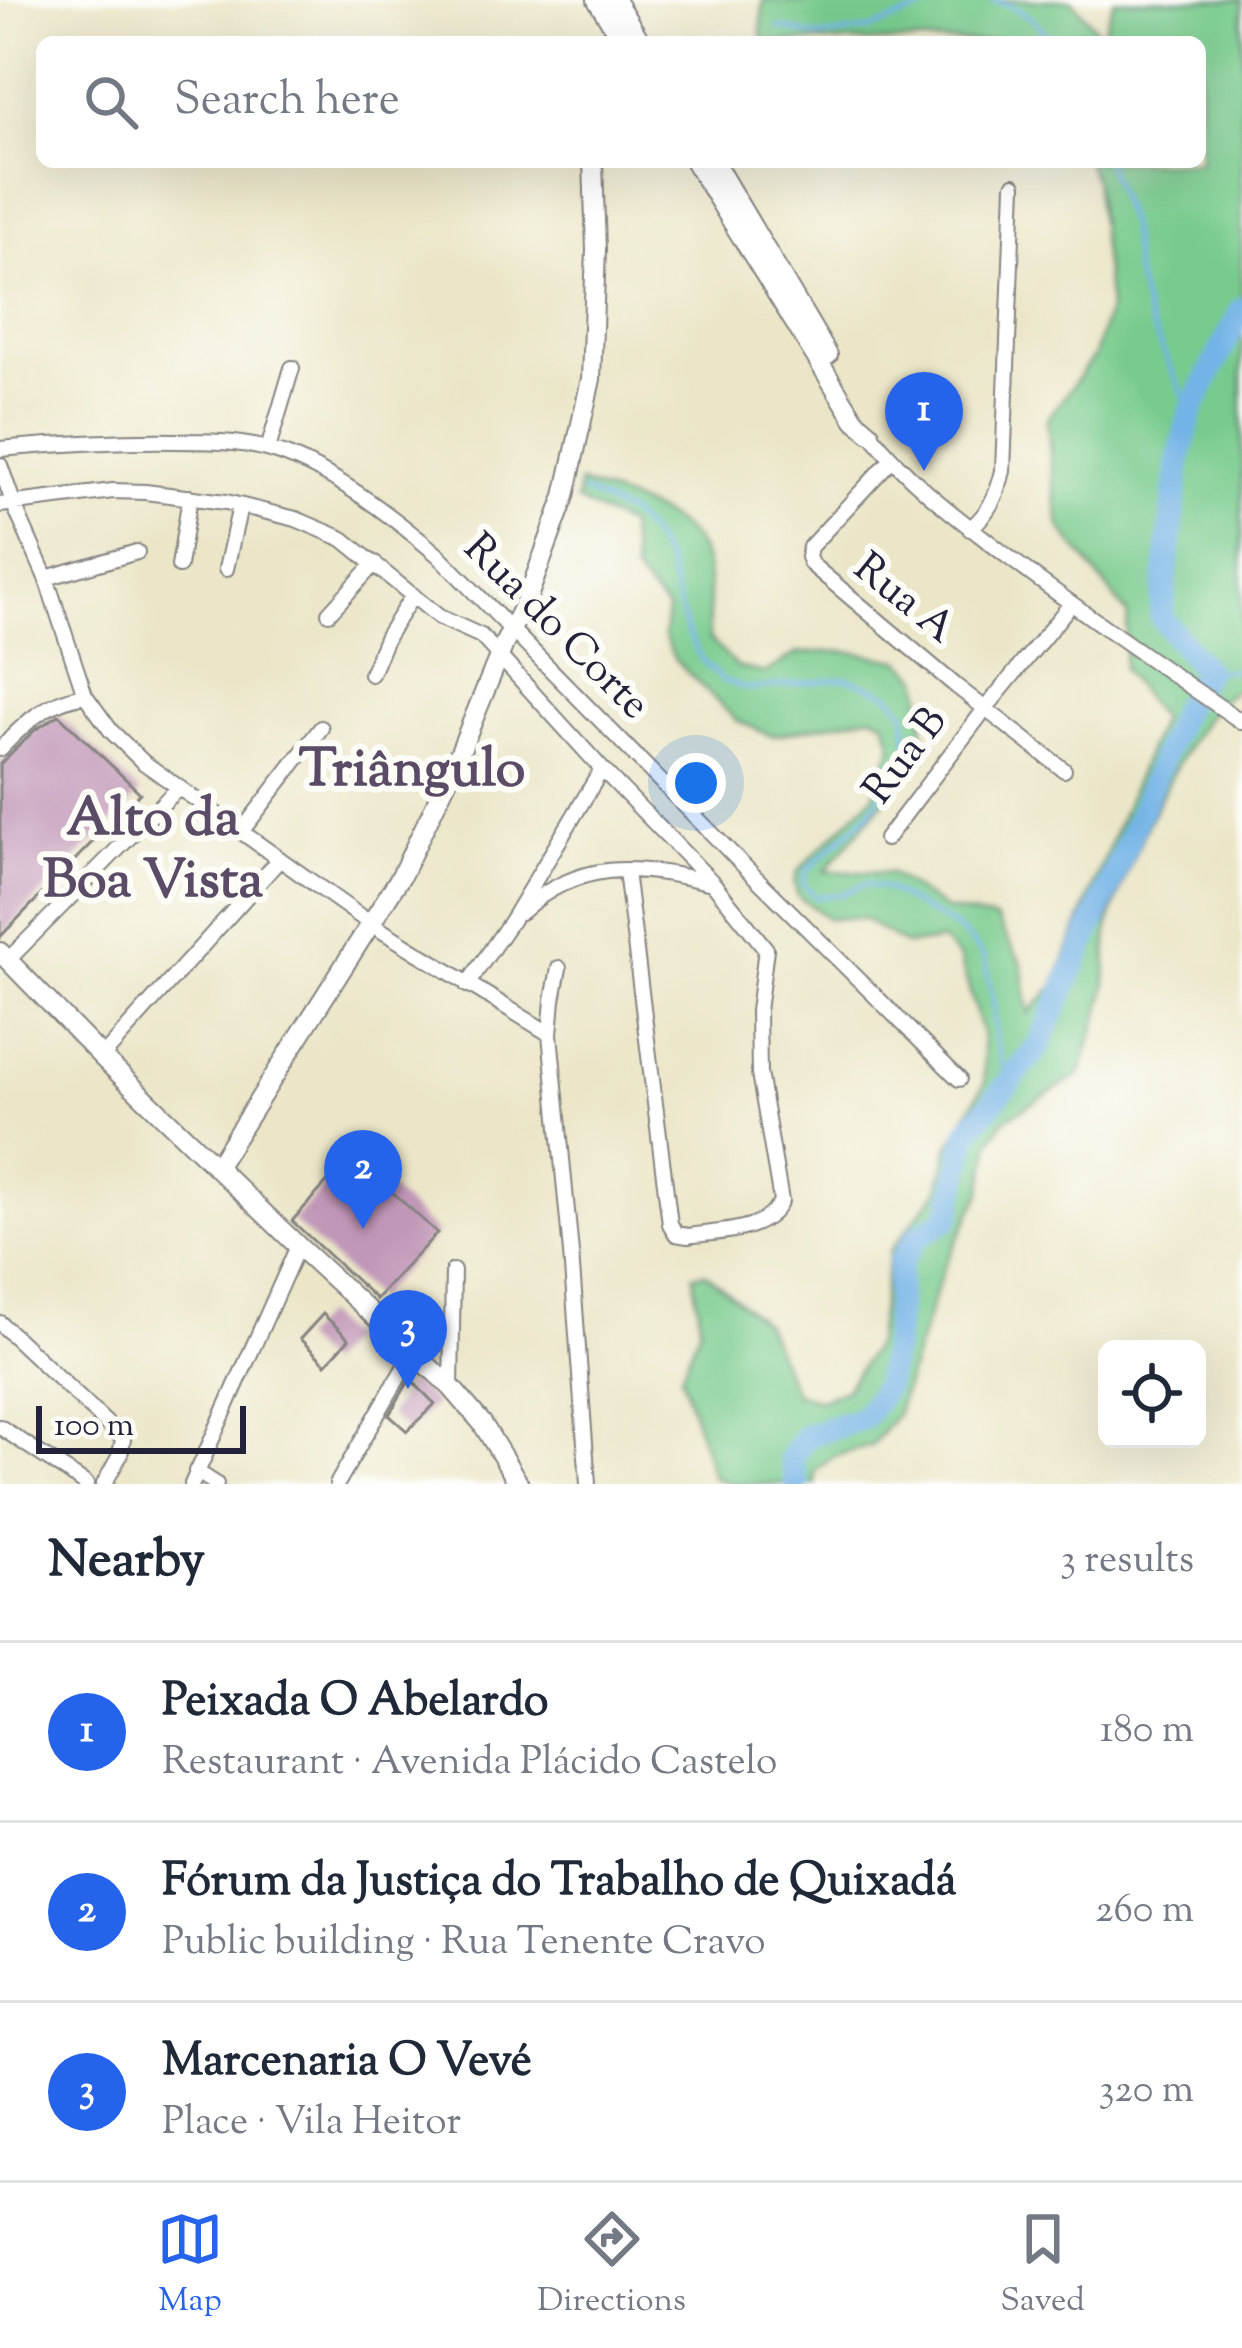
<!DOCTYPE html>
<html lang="en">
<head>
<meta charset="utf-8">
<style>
  :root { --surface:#fff; --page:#f6f6f7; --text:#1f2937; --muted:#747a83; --line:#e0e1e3; --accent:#2563eb }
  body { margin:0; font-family:"Sorts Mill Goudy",serif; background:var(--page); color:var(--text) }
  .controls { position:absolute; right:36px; bottom:36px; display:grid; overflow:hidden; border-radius:18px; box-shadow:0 12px 48px #0002 }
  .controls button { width:108px; height:108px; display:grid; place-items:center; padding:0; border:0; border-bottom:3px solid var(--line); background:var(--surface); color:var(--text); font:60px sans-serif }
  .scale { position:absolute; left:36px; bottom:30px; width:210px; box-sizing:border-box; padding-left:12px; border:6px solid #22223b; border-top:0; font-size:33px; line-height:42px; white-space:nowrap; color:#22223b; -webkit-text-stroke:9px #fdfcf7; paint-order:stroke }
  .you { position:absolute; left:696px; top:783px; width:42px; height:42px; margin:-30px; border:9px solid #fff; border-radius:50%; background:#1a73e8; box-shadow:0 0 0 18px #1a73e833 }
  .badge { display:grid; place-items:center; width:78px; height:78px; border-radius:50%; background:var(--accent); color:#fff; font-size:39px; font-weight:700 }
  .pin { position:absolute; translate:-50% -99px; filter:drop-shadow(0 3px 6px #0008) }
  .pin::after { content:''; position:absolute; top:63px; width:42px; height:36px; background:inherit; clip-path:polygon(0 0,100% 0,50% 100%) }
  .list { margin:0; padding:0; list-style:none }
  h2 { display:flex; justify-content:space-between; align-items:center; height:156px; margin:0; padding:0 48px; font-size:51px }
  h2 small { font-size:39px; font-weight:400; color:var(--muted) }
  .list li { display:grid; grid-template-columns:78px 1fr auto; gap:36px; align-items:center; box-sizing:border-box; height:180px; padding:0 48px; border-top:3px solid var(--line) }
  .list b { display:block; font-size:45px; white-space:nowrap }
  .list p { margin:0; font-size:39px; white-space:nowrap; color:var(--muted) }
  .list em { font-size:39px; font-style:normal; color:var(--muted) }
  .icon { flex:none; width:66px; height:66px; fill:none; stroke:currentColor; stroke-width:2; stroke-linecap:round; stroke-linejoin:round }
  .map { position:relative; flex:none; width:1242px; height:1484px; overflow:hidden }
  .search { position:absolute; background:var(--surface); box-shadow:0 12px 48px #0002; left:36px; right:36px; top:36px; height:132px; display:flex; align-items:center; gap:30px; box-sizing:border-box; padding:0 42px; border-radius:18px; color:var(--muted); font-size:45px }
  .sheet { height:696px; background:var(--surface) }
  nav { display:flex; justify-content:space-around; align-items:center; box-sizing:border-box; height:168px; border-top:3px solid var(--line); background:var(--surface); font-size:33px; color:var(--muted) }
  nav a { display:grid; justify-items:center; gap:6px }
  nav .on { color:var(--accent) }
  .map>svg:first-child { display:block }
</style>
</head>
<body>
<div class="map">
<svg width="1242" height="1484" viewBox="0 0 1242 1484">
  <rect width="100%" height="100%" fill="#fdfcf7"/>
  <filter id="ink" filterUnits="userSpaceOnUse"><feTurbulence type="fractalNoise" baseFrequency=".00833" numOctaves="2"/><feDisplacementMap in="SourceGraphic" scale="24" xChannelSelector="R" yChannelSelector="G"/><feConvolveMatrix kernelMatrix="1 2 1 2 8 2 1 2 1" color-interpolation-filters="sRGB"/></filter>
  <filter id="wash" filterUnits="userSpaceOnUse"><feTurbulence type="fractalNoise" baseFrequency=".004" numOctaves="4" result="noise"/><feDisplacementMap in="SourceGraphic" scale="48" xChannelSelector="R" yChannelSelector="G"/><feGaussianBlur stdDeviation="2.7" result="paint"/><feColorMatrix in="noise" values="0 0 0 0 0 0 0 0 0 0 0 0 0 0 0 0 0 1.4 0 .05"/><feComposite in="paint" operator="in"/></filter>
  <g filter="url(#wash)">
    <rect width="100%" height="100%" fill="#ebe6c8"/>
    <path fill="#77ca8c" stroke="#4c7664" stroke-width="3" d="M763,0l39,3 19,-3h55l17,5 7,-5h172l30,36 12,-36h128v688c-46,10 -115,180 -130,226 -9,26 -2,56 -8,82 -6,27 -16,53 -24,79l-75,44 -14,22 -9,51 -38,74 -48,149 -25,31 -37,10 -19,15v13h-81l-21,-6 -32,-103 19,-49 -7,-51 13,-2 59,51 30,69 25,7 25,-10 30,-46 15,-93 49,-62 9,-40 37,-67 -3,-49 -22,-74 -18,-18 -37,4 -41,-26 -37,-1 -29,-22 -4,-13 4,-12 75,-75 20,-51 -8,-24 -12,-6 -101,21 -35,-15 -62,-61 -11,-24 3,-27 -33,-36 -6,-47 -51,-25 2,-18c41,15 114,31 126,79 6,23 3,52 4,77l28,28 27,6 34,-20 48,-2 54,9 20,17 5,76 -100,118 65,2 56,37 50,9 26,45 7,49 25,-27 106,-267 -37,-50 5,-54 -68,-88 -8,-53 -5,-54 47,-64 15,-49 -15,-128 -7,-17h113v-120h-432l-7,-8z"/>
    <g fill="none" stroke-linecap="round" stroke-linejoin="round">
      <path stroke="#73b3e7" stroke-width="4.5" d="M992,0c30,7 43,19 62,42
        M779,27l40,10 50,-7 55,-21 35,-9
        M1106,162l23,63 5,43 14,51 43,92
        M584,492l48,24 20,22 15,25 19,67 16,30 20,20 27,9 99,-11 41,16 16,18 4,44 -39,56 -64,59 -3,13 13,13 26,-3 23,-10 20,4 75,42 24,26 9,42 3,42 12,45
        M1205,671l37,-1"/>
      <path stroke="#73b3e7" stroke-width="24" d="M797,1484l-6,-26 15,-22 57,-18 10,-13 12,-19 9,-45 6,-79 17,-25 32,-20 19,-85 71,-86 68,-154 77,-187 21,-34 -44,-54 18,-156 12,-50 51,-102"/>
    </g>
    <g id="blocks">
      <path fill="#c197b8" d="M59,715l81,78 -140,144v-173l35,-34z
        M352,1155l85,78 -61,66 -84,-78z
        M323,1314l26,25 -23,25 -26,-25z
        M410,1379l25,25 -28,27 -18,-16z"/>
    </g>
  </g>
  <g filter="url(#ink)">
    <use href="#blocks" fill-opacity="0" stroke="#868482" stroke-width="3"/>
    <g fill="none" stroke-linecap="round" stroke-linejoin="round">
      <g stroke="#868482" stroke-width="18">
        <path id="street" d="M870,433c39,50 88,85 137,123 77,58 156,112 235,166
          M0,449c58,-5 117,-9 175,-8 30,0 63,0 92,8 60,16 125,67 172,107l300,305 220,218
          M268,449l24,-81
          M891,460l-81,87 -2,10 3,7 145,122 108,84
          M0,465l14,40 32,73 39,117 26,36 32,31 228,162 179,110
          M0,505l113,-14 32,1 81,10 70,17 47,20 96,78 42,19 121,133 111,114 53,66 -8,62 1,62 22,128c-15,32 -62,30 -93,35l-12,-2 -6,-10 -44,-353
          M970,529c19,-17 27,-33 33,-58l11,-286
          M179,566l11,-69
          M226,569l14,-63
          M46,578l91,-26
          M329,613l46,-50
          M371,674l16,-38 26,-41
          M0,749c26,-27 47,-48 85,-54
          M241,832l80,-104
          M886,839l99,-130 86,-105
          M521,912c57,-52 116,-48 187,-30
          M8,960l171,-173
          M559,968l-6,32 -3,34 21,219 17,231
          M467,985l44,-64 91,-152
          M102,1057l178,-198
          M0,1323l123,116 -3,16 -16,29
          M451,1387l2,-116
          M0,1427l86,57
          M196,1471l20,13
          M192,1484l106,-238
          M337,1484l76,-132"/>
      </g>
      <g stroke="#868482" stroke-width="22">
        <path id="secondary" d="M597,0l26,42
          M615,0l26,42
          M695,162l160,258 15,13
          M714,162l114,193
          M0,952l102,105 196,189 153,141 31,36 37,61
          M217,1166l184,-290 54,-112 49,-120 25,-50 36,-98 26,-117 5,-129 -3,-88"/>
      </g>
      <use href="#street" stroke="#fff" stroke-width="14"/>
      <use href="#secondary" stroke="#fff" stroke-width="18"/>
    </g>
  </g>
  <g text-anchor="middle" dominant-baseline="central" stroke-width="12" stroke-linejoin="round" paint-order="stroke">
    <g font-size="42" fill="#22223b" stroke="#fdfcf7">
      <text transform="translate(903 600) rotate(39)">Rua A</text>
      <text transform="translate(555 628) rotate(45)">Rua do Corte</text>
      <text transform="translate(907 757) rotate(-53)">Rua B</text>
    </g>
    <g font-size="54" font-weight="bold" fill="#5a4b67" stroke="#fdfcf7">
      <text x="412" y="772">Triângulo</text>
      <text x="153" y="821">Alto da<tspan x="153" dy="62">Boa Vista</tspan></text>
    </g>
  </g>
</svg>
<div class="controls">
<button><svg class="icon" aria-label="locate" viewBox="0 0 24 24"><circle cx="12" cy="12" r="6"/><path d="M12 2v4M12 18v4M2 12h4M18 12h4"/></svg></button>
</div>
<div class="scale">100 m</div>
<div class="you"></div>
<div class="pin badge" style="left:924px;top:471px">1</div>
<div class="pin badge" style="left:363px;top:1229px">2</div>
<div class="pin badge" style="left:408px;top:1389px">3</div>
<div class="search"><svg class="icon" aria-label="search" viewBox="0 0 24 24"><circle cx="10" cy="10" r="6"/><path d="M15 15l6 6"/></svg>Search here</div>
</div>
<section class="sheet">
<h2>Nearby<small>3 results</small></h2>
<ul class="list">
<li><span class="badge">1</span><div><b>Peixada O Abelardo</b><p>Restaurant · Avenida Plácido Castelo</p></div><em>180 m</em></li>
<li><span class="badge">2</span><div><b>Fórum da Justiça do Trabalho de Quixadá</b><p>Public building · Rua Tenente Cravo</p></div><em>260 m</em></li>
<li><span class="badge">3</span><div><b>Marcenaria O Vevé</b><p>Place · Vila Heitor</p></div><em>320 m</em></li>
</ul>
</section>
<nav>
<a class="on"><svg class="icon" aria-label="map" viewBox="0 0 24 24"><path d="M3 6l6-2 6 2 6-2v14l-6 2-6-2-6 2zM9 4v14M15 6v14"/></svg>Map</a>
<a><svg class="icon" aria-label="directions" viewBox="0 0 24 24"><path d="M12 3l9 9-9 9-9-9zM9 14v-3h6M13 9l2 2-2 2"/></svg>Directions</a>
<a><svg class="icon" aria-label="saved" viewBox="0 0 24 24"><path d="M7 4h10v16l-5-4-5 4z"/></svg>Saved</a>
</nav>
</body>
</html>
